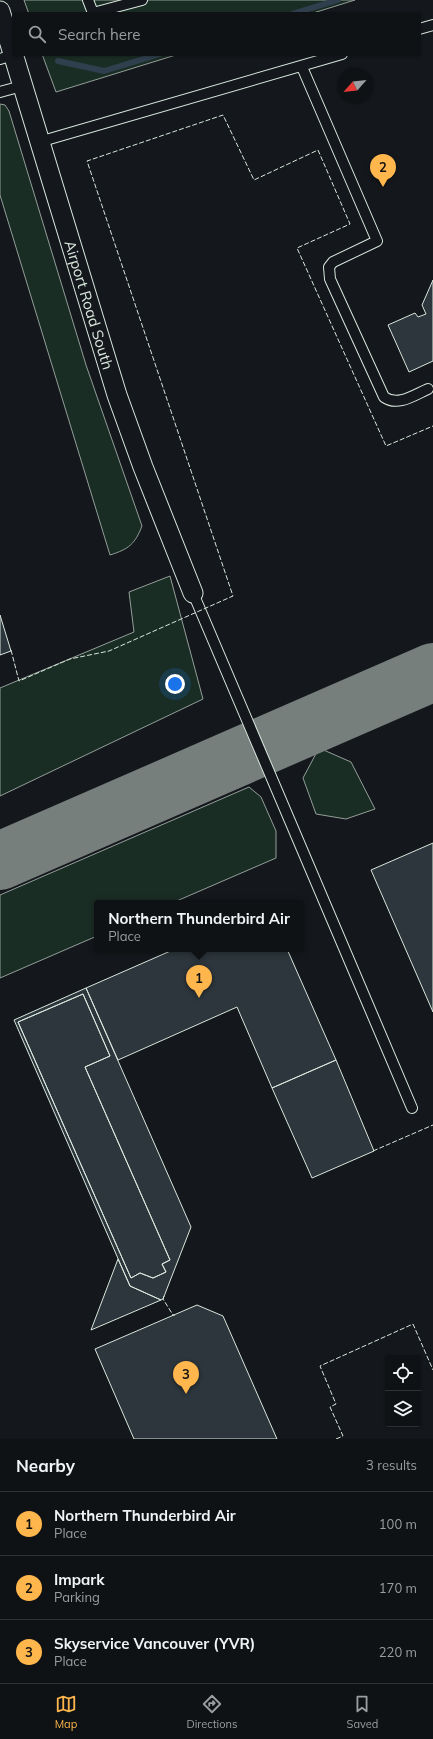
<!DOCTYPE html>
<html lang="en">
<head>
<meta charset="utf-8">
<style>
  :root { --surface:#0f1215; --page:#1d2022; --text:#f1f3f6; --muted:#9b9ea0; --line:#2f3234; --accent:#ffb74d }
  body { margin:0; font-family:Mulish,sans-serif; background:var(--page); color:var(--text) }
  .controls { position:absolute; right:12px; bottom:12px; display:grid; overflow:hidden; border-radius:4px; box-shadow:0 1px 3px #0004 }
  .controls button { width:36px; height:36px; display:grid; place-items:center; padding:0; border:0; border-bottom:1px solid var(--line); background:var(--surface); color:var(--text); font:20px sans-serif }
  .compass { position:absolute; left:337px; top:68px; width:36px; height:36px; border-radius:50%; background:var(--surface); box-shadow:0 1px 3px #0004; rotate:243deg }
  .you { position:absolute; left:175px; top:684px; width:14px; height:14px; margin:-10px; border:3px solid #fff; border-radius:50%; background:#1a73e8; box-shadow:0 0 0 6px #1a73e833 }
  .badge { display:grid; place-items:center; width:26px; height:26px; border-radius:50%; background:var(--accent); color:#111; font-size:13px; font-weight:700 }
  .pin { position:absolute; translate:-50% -33px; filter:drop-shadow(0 1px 2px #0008) }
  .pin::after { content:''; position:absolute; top:21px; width:14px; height:12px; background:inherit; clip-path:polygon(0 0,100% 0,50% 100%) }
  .popup { position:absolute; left:94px; top:900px; width:210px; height:52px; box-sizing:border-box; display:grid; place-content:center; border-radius:4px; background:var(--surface); filter:drop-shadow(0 1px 3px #0005); font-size:13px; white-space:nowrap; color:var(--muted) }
  .popup b { font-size:15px; color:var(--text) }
  .popup::after { content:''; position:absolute; left:50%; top:100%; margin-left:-8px; border:8px solid transparent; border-top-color:var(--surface) }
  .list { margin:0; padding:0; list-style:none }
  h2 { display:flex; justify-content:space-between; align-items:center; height:52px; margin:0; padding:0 16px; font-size:17px }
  h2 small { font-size:13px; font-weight:400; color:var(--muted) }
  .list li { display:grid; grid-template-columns:26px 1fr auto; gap:12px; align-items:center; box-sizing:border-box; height:64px; padding:0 16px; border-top:1px solid var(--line) }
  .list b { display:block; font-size:15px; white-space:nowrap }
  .list p { margin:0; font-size:13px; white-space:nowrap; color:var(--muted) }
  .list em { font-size:13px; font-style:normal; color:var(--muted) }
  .icon { flex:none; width:22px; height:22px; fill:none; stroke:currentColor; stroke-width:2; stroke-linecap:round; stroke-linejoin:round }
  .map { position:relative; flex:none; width:433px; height:1439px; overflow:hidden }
  .search { position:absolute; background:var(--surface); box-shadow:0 1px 3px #0004; left:12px; right:12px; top:12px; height:44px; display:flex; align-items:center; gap:10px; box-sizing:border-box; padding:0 14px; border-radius:4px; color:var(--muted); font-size:15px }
  .sheet { height:244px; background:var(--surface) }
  nav { display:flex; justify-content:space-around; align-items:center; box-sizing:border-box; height:56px; border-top:1px solid var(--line); background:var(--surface); font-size:11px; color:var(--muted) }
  nav a { display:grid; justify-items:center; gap:2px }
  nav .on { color:var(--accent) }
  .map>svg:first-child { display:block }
</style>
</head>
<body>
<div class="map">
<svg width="433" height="1439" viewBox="0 0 433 1439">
  <rect width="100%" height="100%" fill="#14181c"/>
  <path fill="#1a2d24" stroke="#939e99" d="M24,0h331l-45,14h-281z
    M42,54h137l-123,38z
    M0,104l5,1 4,6 77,254 56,161c-7,18 -13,23 -32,29l-110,-360z
    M170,576l33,123 -203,97v-108l134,-56 -5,-40z
    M319,748l32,14 24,47 -29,10 -30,-5 -13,-36z
    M249,787l12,10 15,34v27l-104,45h-75v33l-97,42v-83z"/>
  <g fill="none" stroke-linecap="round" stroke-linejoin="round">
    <path stroke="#2f3f4d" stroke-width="6" d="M292,14l46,-14
      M58,61l46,10 56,-17"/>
    <path stroke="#767f7c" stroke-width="58" d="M0,861l433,-189"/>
  </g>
  <path fill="#2c363c" stroke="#d8e6dc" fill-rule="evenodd" d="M433,280v81l-24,11 -21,-47 27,-12 3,4 8,-3 -4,-9z
    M0,615l11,36 -11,4z
    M433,843v169l-62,-142z
    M175,949h112l49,111 -64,28 -35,-81 -119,53 -32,-72z
    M86,988l105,239 -28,72 -2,1 -31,-14 -116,-266zM83,994l27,62 -25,11 85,193 -8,4 4,8 -13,6 -13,-5 -9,5 -113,-256z
    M83,994l27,62 -25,11 85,193 -8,4 4,8 -13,6 -13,-5 -9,5 -113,-256z
    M336,1060l38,91 -62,27 -40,-90z
    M118,1259l12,27 31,14 -70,30z
    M197,1305l26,11 54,123h-143l-39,-90z"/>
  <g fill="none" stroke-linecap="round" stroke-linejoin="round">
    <g stroke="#d8e6dc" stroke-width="12">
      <path id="lane" d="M88,0l5,13 49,-13
        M419,29l14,-4
        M0,59l13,-4
        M302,67l75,174 -44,21 -4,5 1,12 54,118c14,10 30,-2 44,-8
        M0,92l22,-6
        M39,142l303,-88
        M193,593l219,515"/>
    </g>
    <g stroke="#d8e6dc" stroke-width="21">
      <g id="street">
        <path id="s1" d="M0,11l117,384 26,72 50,126"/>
      </g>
    </g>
    <use href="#lane" stroke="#14181c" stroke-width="10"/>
    <use href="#street" stroke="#14181c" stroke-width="19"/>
    <path stroke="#d8e6dc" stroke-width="1" stroke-dasharray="5 2" stroke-linecap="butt" d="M11,650l8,31 51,-22 39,-8 124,-55 -146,-435 136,-46 31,65 64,-30 32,74 -53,24 89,198 47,-20
      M373,1151l60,-26
      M164,1296l-1,3 10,16h2
      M336,1439l7,-3 -13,-29 6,-3 -16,-38 93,-42 20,46"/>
  </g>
  <g text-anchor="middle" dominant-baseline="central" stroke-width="3" stroke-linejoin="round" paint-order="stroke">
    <g font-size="15" fill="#d8e6dc" stroke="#14181c">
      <text stroke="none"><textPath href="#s1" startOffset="307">Airport Road South</textPath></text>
    </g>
  </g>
</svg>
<div class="controls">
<button><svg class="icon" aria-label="locate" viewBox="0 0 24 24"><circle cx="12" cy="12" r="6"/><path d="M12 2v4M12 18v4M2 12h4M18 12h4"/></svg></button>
<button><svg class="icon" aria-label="layers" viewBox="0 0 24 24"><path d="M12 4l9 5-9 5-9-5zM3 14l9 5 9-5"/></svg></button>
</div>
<svg class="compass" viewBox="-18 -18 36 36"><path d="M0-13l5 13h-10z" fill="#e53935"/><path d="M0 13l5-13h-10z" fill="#9b9ea0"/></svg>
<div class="you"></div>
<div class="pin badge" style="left:199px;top:998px">1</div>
<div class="popup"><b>Northern Thunderbird Air</b>Place</div>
<div class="pin badge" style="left:383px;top:187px">2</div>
<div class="pin badge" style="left:186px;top:1394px">3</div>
<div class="search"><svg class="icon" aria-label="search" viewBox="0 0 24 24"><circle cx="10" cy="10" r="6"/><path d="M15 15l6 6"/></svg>Search here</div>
</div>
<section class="sheet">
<h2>Nearby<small>3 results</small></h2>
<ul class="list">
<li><span class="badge">1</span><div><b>Northern Thunderbird Air</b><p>Place</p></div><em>100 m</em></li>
<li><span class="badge">2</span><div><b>Impark</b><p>Parking</p></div><em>170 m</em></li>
<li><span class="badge">3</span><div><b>Skyservice Vancouver (YVR)</b><p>Place</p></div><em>220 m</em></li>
</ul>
</section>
<nav>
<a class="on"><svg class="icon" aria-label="map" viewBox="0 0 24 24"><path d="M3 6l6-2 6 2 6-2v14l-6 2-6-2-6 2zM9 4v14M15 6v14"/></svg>Map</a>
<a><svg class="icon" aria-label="directions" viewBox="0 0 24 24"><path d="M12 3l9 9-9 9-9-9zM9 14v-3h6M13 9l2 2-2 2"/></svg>Directions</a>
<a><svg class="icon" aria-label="saved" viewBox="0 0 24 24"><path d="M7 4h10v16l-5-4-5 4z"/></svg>Saved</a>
</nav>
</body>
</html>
